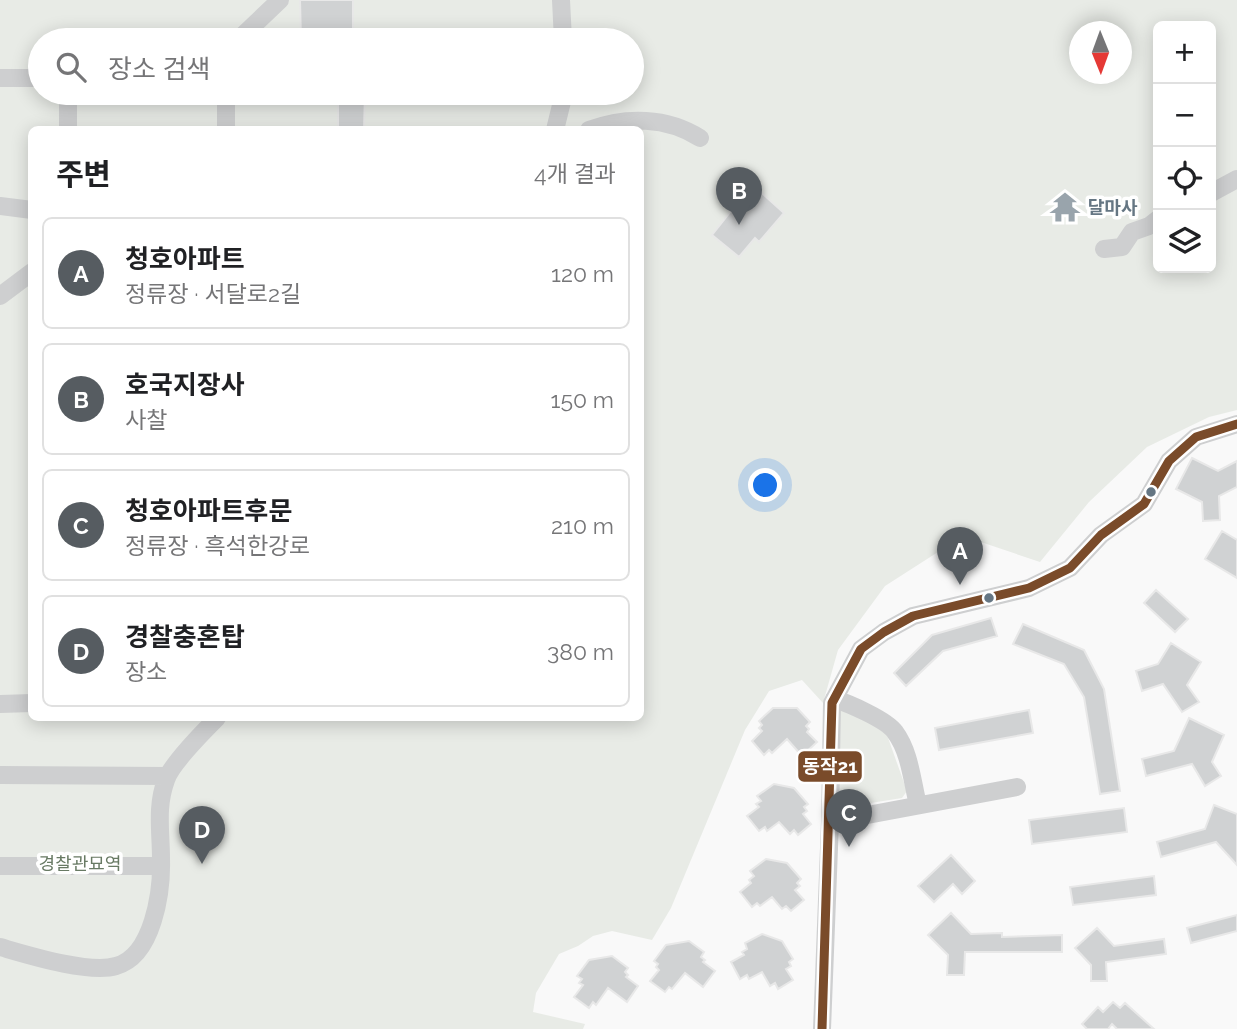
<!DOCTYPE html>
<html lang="ko">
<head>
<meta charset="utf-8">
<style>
  :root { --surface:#fff; --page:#f2f2f2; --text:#202124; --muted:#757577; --line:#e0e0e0; --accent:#565c61 }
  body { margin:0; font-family:Raleway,"Noto Sans KR",sans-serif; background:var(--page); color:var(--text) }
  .controls { position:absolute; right:21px; top:21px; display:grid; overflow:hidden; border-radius:10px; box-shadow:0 4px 18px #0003 }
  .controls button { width:63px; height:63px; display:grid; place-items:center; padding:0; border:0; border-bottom:2px solid var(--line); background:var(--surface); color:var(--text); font:35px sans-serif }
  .compass { position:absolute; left:1069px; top:21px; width:63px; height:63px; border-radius:50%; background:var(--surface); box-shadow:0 4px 18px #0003; rotate:179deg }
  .you { position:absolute; left:766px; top:486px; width:24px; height:24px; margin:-18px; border:5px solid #fff; border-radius:50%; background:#1a73e8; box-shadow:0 0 0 10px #1a73e833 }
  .badge { display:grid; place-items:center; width:46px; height:46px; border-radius:50%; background:var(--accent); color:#fff; font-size:23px; font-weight:700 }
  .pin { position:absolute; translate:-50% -58px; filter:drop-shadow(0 2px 4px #0008) }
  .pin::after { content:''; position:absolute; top:37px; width:24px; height:21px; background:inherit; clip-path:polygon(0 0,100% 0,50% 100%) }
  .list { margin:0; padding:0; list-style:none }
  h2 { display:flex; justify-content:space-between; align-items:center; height:91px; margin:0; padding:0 28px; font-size:30px }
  h2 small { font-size:23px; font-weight:400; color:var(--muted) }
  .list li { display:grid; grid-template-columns:46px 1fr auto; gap:21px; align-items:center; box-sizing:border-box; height:112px; margin:0 14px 14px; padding:0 14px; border:2px solid var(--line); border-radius:10px }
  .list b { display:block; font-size:26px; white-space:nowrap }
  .list p { margin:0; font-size:23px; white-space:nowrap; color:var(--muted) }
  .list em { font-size:23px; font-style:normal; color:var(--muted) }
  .icon { flex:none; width:38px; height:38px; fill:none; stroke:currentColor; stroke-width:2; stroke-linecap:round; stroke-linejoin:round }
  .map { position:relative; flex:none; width:1237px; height:1029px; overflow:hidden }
  .search { position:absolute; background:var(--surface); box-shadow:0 4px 18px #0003; left:28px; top:28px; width:616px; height:77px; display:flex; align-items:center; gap:18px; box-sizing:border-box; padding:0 24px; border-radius:38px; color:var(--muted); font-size:26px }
  .panel { position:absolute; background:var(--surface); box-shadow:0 4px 18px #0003; left:28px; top:126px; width:616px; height:595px; border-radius:10px }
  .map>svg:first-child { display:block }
</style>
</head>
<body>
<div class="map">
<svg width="1237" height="1029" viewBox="0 0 1237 1029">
  <rect width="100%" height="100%" fill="#f9f9f9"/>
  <path fill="#e8ebe6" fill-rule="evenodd" d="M0,0h1237v410l-28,7 -62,30 -58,55 -49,60 -77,-26 -78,50 -47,64 -15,53 -21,-23 -33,11 -24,39 -74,178 -19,32 -40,-9 -19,5 -15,10 -19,8 -23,39 -3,19 52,12 -2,5h-583zM1158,26h53v242h-53zM1080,32h42v42h-42zM40,40h592v53h-592zM32,130h608v588h-608z
    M837,708l15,1 35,26 20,56 -5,7 -63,10z"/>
  <path fill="#d0d2d3" stroke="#e8e8e8" stroke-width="2" d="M300,0h53v40h-52z
    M306,93h59l-1,37h-26v-27h-32z
    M748,176l10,9 -3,2 29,26 -25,29 -4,-4 -16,19 -27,-22 19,-24 -8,-7z
    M1192,458l26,13 19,-10v26l-18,9 1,24 -17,1 -1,-19 -26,-13z
    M1222,531l15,9v38l-32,-19z
    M1156,590l32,29 -13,13 -31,-29z
    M991,618l6,18 -54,15 -37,35 -12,-13 38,-38z
    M1023,624l61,26 20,39 16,102 -20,3 -16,-97 -20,-33 -51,-20z
    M1171,643l30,19 -14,23 12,17 -17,10 -19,-28 -21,7 -6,-20 22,-7z
    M773,708h24l13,14 -4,4 3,3 -2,3 10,10 -15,14 -15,-17 -15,14 -3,-3 -5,5 -12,-14 10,-10 -3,-3 3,-3 -3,-4z
    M1029,710l4,23 -94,17 -4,-22z
    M1189,718l35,17 -12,27 9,14 -16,10 -13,-22 -46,12 -4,-17 32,-8z
    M774,784l20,4 14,16 -4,3 3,4 -4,3 8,10 -13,11 -4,-5 -4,4 -11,-12 -12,9 -2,-4 -6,4 -12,-15 12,-9 -3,-3 5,-3 -4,-5z
    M1214,805l23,9v51l-21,-23 -55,15 -4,-15 48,-13z
    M1124,808l3,24 -95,12 -3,-24z
    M951,855l24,26 -13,13 -9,-10 -19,18 -16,-16z
    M766,859l21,4 14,16 -4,4 3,3 -5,4 9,10 -13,11 -5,-5 -4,3 -10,-12 -12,9 -3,-3 -5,4 -12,-15 11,-9 -2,-3 5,-4 -4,-5z
    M1154,876l2,19 -83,10 -3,-18z
    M951,913l20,21 31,-1v4l60,-2v17h-97l-1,23h-17l1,-20 -20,-20z
    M1237,915v16l-46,12 -4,-15z
    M1097,928l17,18 50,-7 2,15 -60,8 1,19h-16v-16l-16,-17z
    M762,934l20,7 11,18 -4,3 2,4 -5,3 7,11 -15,9 -3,-6 -5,3 -8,-14 -13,7 -2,-4 -7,4 -9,-17 13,-7 -2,-3 5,-3 -2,-6z
    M689,941l15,11 -3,5 4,3 -2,2 12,9 -12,16 -18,-14 -13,16 -3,-2 -4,5 -15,-11 9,-11 -3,-3 2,-3 -4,-3 12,-16z
    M612,956l16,12 -3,4 3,3 -2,2 12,9 -11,16 -19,-14 -12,17 -3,-3 -4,6 -15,-11 9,-12 -4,-2 3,-4 -5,-3 12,-16z
    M1113,1002l7,6 5,-5 29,26h-37l-5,-5 -4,5h-21l-5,-5 16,-17 5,5z"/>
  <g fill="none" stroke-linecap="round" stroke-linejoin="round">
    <path stroke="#cecfd0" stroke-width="18" d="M561,0l2,40
      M238,40l42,-40
      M0,78h40
      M226,93v37
      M68,130v-37
      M555,130l9,-37
      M589,130c37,-14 78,-13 111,8
      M1211,193l26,-14
      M0,206l32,4
      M1104,249l18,-2 10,-15 17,-6 9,-7
      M0,296l32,-24
      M834,699c14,4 53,21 61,33 15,20 17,49 23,73
      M0,704l32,-1
      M0,775l167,1
      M830,822l187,-35
      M0,866h161
      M0,947c28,8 89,27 116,19 37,-10 46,-74 45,-107 0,-28 -5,-52 5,-79 5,-16 38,-49 51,-62
      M822,1029l8,-207 2,-119 29,-54 23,-17 29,-16 116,-28 41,-20 31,-33 43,-31 25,-43 27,-24 41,-13"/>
    <g stroke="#fff" stroke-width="14">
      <path id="bus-1" d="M822,1029l10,-326 29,-54 23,-17 29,-16 116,-28 41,-20 31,-33 43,-31 25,-43 27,-24 41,-13"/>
    </g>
    <use href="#bus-1" stroke="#7a4b2a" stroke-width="9"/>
  </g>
  <defs>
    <g id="temple-bare" transform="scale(2.415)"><path d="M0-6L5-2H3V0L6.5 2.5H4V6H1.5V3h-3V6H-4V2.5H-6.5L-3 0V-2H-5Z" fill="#99a4ac" stroke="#fff" stroke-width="2.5" paint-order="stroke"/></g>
  </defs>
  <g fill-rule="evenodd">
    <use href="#temple-bare" x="1065" y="207"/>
  </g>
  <g fill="#657683" stroke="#fff" stroke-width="2.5">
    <circle cx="1151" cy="492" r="6"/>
    <circle cx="989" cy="598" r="6"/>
  </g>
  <g text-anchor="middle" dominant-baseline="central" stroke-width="7" stroke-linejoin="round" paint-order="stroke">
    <g font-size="18" font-weight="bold" fill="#657683" stroke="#fff" text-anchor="start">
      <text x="1088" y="207">달마사</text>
    </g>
    <g font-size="18" fill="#687a64" stroke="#fff">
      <text x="80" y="863">경찰관묘역</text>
    </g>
  </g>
  <rect stroke="#fff" stroke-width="2.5" x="797" y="750" width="66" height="33" rx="7" fill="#7a4b2a"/>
  <g font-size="19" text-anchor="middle" font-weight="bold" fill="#fff">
    <text x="830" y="773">동작21</text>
  </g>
</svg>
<div class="controls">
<button>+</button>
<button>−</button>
<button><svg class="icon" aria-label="locate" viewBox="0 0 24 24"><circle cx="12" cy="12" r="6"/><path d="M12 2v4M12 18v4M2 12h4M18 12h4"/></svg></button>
<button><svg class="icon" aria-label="layers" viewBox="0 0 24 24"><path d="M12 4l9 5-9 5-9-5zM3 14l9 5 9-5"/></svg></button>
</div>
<svg class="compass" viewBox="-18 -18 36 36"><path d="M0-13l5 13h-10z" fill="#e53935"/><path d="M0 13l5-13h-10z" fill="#757577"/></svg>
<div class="you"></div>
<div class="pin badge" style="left:960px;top:585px">A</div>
<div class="pin badge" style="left:739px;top:225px">B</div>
<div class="pin badge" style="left:849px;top:847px">C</div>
<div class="pin badge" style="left:202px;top:864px">D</div>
<div class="search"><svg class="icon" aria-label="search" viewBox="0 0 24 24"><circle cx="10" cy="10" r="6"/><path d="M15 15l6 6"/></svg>장소 검색</div>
<section class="panel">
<h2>주변<small>4개 결과</small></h2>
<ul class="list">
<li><span class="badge">A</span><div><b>청호아파트</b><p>정류장 · 서달로2길</p></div><em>120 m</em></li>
<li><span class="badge">B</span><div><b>호국지장사</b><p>사찰</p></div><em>150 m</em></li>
<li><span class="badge">C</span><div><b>청호아파트후문</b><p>정류장 · 흑석한강로</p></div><em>210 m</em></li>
<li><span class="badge">D</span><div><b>경찰충혼탑</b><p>장소</p></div><em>380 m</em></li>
</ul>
</section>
</div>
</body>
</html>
